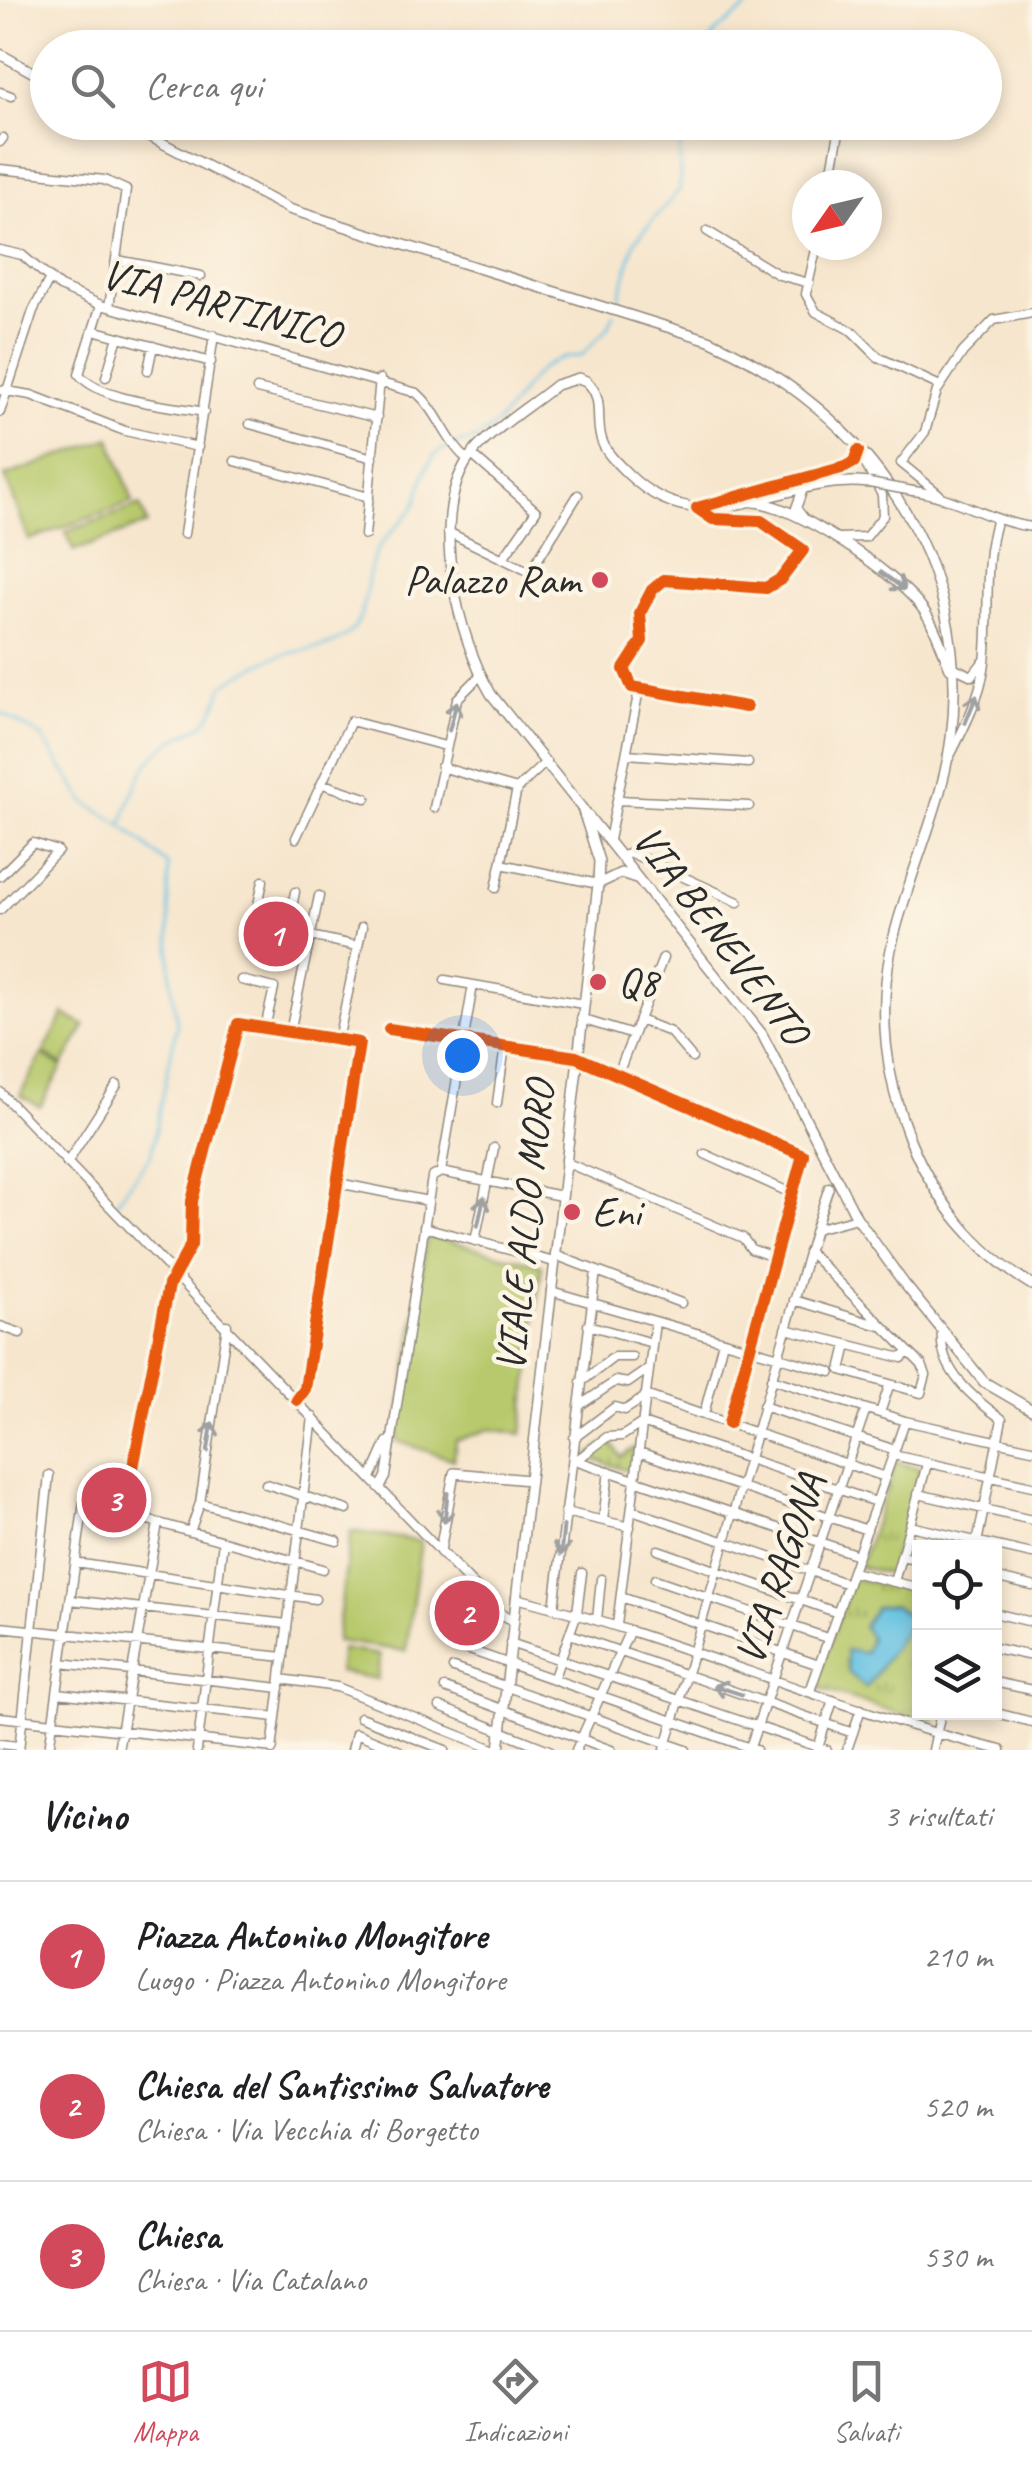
<!DOCTYPE html>
<html lang="it">
<head>
<meta charset="utf-8">
<style>
  :root { --surface:#fff; --page:#f6f6f6; --text:#202124; --muted:#757577; --line:#e0e0e0; --accent:#d1495b }
  body { margin:0; font-family:Caveat,sans-serif; background:var(--page); color:var(--text) }
  .controls { position:absolute; right:30px; bottom:30px; display:grid; overflow:hidden; border-radius:0px; box-shadow:0 5px 15px #0003 }
  .controls button { width:90px; height:90px; display:grid; place-items:center; padding:0; border:0; border-bottom:2px solid var(--line); background:var(--surface); color:var(--text); font:50px sans-serif }
  .compass { position:absolute; left:792px; top:170px; width:90px; height:90px; border-radius:50%; background:var(--surface); box-shadow:0 5px 15px #0003; rotate:236deg }
  .you { position:absolute; left:462px; top:1055px; width:35px; height:35px; margin:-25px; border:8px solid #fff; border-radius:50%; background:#1a73e8; box-shadow:0 0 0 15px #1a73e833 }
  .badge { display:grid; place-items:center; width:65px; height:65px; border-radius:50%; background:var(--accent); color:#fff; font-size:32px; font-weight:700 }
  .pin { position:absolute; translate:-50% -50%; border:5px solid #fff; box-shadow:0 2px 10px #0006 }
  .list { margin:0; padding:0; list-style:none }
  h2 { display:flex; justify-content:space-between; align-items:center; height:130px; margin:0; padding:0 40px; font-size:42px }
  h2 small { font-size:32px; font-weight:400; color:var(--muted) }
  .list li { display:grid; grid-template-columns:65px 1fr auto; gap:30px; align-items:center; box-sizing:border-box; height:150px; padding:0 40px; border-top:2px solid var(--line) }
  .list b { display:block; font-size:38px; white-space:nowrap }
  .list p { margin:0; font-size:32px; white-space:nowrap; color:var(--muted) }
  .list em { font-size:32px; font-style:normal; color:var(--muted) }
  .icon { flex:none; width:55px; height:55px; fill:none; stroke:currentColor; stroke-width:2; stroke-linecap:round; stroke-linejoin:round }
  .map { position:relative; flex:none; width:1032px; height:1750px; overflow:hidden }
  .search { position:absolute; background:var(--surface); box-shadow:0 5px 15px #0003; left:30px; right:30px; top:30px; height:110px; display:flex; align-items:center; gap:25px; box-sizing:border-box; padding:0 35px; border-radius:55px; color:var(--muted); font-size:38px }
  .sheet { height:580px; background:var(--surface) }
  nav { display:flex; justify-content:space-around; align-items:center; box-sizing:border-box; height:140px; border-top:2px solid var(--line); background:var(--surface); font-size:28px; color:var(--muted) }
  nav a { display:grid; justify-items:center; gap:5px }
  nav .on { color:var(--accent) }
  .map>svg:first-child { display:block }
</style>
</head>
<body>
<div class="map">
<svg width="1032" height="1750" viewBox="0 0 1032 1750">
  <defs>
    <pattern id="park-tufts" width="24" height="20" patternUnits="userSpaceOnUse" patternTransform="scale(2.5)"><rect width="24" height="20" fill="#b7c96c"/><path d="M3 7l-1-3M5 7V3M7 7l1-3M15 17l-1-3M17 17v-4M19 17l1-3" fill="none" stroke="#95a359"/></pattern>
  </defs>
  <rect width="100%" height="100%" fill="#fcf5e5"/>
  <filter id="ink" filterUnits="userSpaceOnUse"><feTurbulence type="fractalNoise" baseFrequency=".01" numOctaves="2"/><feDisplacementMap in="SourceGraphic" scale="20" xChannelSelector="R" yChannelSelector="G"/><feConvolveMatrix kernelMatrix="1 2 1 2 8 2 1 2 1" color-interpolation-filters="sRGB"/></filter>
  <filter id="wash" filterUnits="userSpaceOnUse"><feTurbulence type="fractalNoise" baseFrequency=".0048" numOctaves="4" result="noise"/><feDisplacementMap in="SourceGraphic" scale="40" xChannelSelector="R" yChannelSelector="G"/><feGaussianBlur stdDeviation="2.25" result="paint"/><feColorMatrix in="noise" values="0 0 0 0 0 0 0 0 0 0 0 0 0 0 0 0 0 1.4 0 .05"/><feComposite in="paint" operator="in"/></filter>
  <g filter="url(#wash)">
    <rect width="100%" height="100%" fill="#f7e6ce"/>
    <path fill="#b7c96c" stroke="#717a4c" stroke-width="2.5" d="M110,438l23,64 -104,38 -24,-64z
      M140,505l7,19 -73,27 -8,-19z
      M64,1014l21,12 -22,39 -20,-12z
      M42,1055l20,12 -22,40 -20,-12z
      M427,1235l115,30 -20,169 -32,-5 -34,12 -2,19 -57,-19z
      M351,1531l70,10 -15,110 -70,-10z
      M341,1649l39,6 -3,24 -39,-7z"/>
    <path fill="url(#park-tufts)" stroke="#717a4c" stroke-width="2.5" d="M610,1440l11,17 13,-9 -3,24 -45,-15z
      M896,1462l24,6 -30,106 -31,-7z
      M852,1578l67,14 1,120 14,1 -2,11 -117,-37z"/>
    <path fill="#65c2e3" stroke="#487687" stroke-width="2.5" d="M893,1605l20,14 -47,69 -18,-16 -2,-22 19,3 5,-15 -7,-12 13,-19z"/>
    <g fill="none" stroke-linecap="round" stroke-linejoin="round">
      <path stroke="#65c2e3" stroke-width="2.5" d="M705,48l12,-17 40,-31
        M617,306l18,-65 45,-52v-67
        M0,712l42,25 43,65 37,23 46,40 3,115 6,44 -26,131 -36,49
        M122,825c7,-22 17,-54 34,-71 33,-33 51,-11 67,-69 11,-7 41,-24 53,-28 26,-9 58,-6 78,-29 13,-15 11,-57 24,-79 9,-16 25,-26 35,-41 9,-14 8,-36 19,-49 12,-17 32,-13 47,-22 46,-27 43,-80 102,-81l27,-28 6,-14"/>
    </g>
  </g>
  <g filter="url(#ink)">
    <g fill="none" stroke-linecap="round" stroke-linejoin="round">
      <g stroke="#91887c" stroke-width="11">
        <path id="minor" d="M0,92l11,4
          M0,142l3,-4
          M0,169l104,11 22,10 -17,117
          M829,185l12,-63
          M707,231l72,44 30,8
          M817,245l-11,49 10,18 36,19 26,26 62,29
          M0,250l22,5 38,32 41,18 316,88c22,19 29,49 51,67
          M117,260l84,16
          M101,305l-22,69c20,27 93,32 125,38
          M93,330l118,32
          M148,370l5,-24
          M106,377l12,-40
          M257,389l120,29
          M0,390l31,5 94,36 73,16
          M0,412l33,-101 17,-33
          M250,424l123,34
          M472,455l64,56 -33,47
          M235,461l134,36
          M803,489l-7,19 9,12
          M913,491c43,5 77,31 119,36
          M939,494l-38,-31 24,-31 12,-41 26,-39 31,-32 38,-7
          M448,532l82,40 48,-77
          M184,534l30,-199
          M365,535l15,-156
          M839,538l27,-1 17,-21 -1,-21 -23,-43
          M953,667l19,9 10,-13
          M746,707l-114,-20 -8,-18 18,-28 -2,-28 12,-23 12,-10 102,8 15,-9 22,-29 -42,-29 -48,-2 -16,-11 148,-41 9,-5 4,-11
          M627,754l121,9
          M949,758c14,-28 30,-58 35,-89 8,-49 -3,-102 13,-150
          M441,767l76,22
          M323,784l43,14
          M618,800l131,6
          M434,808l23,-109 24,-24
          M296,838l55,-117 94,25
          M609,840l30,-150
          M622,856l9,-3 107,49
          M501,864l97,20
          M0,876l33,-33 25,8 -58,59
          M263,881l-9,43 103,22
          M496,888l21,-99 29,-27
          M287,931l8,-39
          M241,980l33,8 -9,40
          M445,980l138,24
          M581,1019l52,16
          M639,1020l31,12 22,26
          M389,1029l187,28 227,98 -74,268
          M290,1032l29,-136
          M338,1040l24,-113
          M618,1074l45,-116
          M0,1092l440,459
          M497,1103l8,-57
          M705,1154l90,41
          M565,1162l178,76 8,11 25,9
          M67,1163l50,-78
          M441,1172l120,24
          M338,1183l90,18
          M424,1227l130,35
          M815,1229l14,-42
          M475,1241l19,-93
          M808,1251l114,114 4,10 -5,18 -80,-23 6,-25
          M555,1255l126,48
          M551,1291l280,81
          M794,1300l86,26
          M588,1325l64,18
          M0,1326l20,7
          M786,1329l116,29 6,-6
          M942,1332c-4,38 33,68 60,87l-26,129
          M771,1379l134,42 127,28
          M581,1382l33,-25h18
          M645,1395l240,82
          M579,1406l37,-25 12,2 20,-14
          M763,1406l132,44
          M880,1413l9,-27
          M704,1414l19,-73
          M574,1438l41,-31 10,3 20,-13
          M639,1452l228,78
          M893,1455l139,31
          M575,1460l283,95
          M577,1460l30,-23 15,-1 20,-13 234,79
          M371,1478l16,-36
          M266,1484l81,26
          M380,1488l6,-11 46,-300 9,-5 32,-187
          M918,1494l114,26
          M84,1502l239,67
          M200,1503l137,38
          M632,1510l216,74
          M565,1512l65,15
          M124,1513l45,-228 22,-40 1,-44 46,-177 121,19 -54,346 -8,11
          M603,1520l6,-49
          M910,1526l122,28
          M190,1532l10,-29 27,-178
          M658,1550l180,63
          M901,1556l19,4
          M76,1563l239,36
          M852,1572l68,16
          M994,1577l38,9
          M655,1579l172,59
          M894,1582l33,-118
          M621,1597l198,68
          M516,1598c165,41 320,113 485,152
          M70,1600l217,24
          M554,1608l42,-337
          M994,1613l38,9
          M597,1620l4,-41
          M617,1625l38,-303
          M0,1631v-4l284,30
          M570,1634l283,99
          M510,1643l317,107
          M458,1646l298,104
          M994,1648l38,8
          M61,1663l219,25
          M453,1668l233,82
          M281,1679l56,8 159,63
          M553,1680l24,-67 5,-40
          M994,1682l38,8
          M445,1688l166,62
          M810,1691l95,-270
          M57,1693l219,24
          M440,1707l109,43
          M992,1712l40,10
          M0,1717l273,31
          M360,1717l85,33
          M0,1744l19,2
          M818,1748l15,-48
          M19,1750l30,-275
          M49,1750l37,-262
          M118,1750l40,-227
          M197,1750l26,-209
          M272,1750l41,-333
          M352,1750l4,-17 42,17
          M576,1750l54,-120
          M665,1750l150,-521 42,-11
          M749,1750l117,-341
          M847,1750l14,-41
          M933,1750l8,-38"/>
      </g>
      <g stroke="#91887c" stroke-width="12">
        <path id="major" d="M0,54l48,27
          M122,122l167,87 420,131c157,71 265,219 242,398 -9,72 -45,140 -60,211 -26,125 29,270 141,336
          M869,483c-93,-10 -163,67 -241,-9 -10,-10 -23,-21 -27,-36 -6,-22 4,-40 -15,-57l-7,-3 -23,7c-25,21 -73,50 -89,76 -38,59 -9,177 24,233l271,340 95,184 46,64 81,100 48,28
          M753,502c40,1 140,70 166,102 15,18 22,42 31,64
          M598,884l23,-11 15,5
          M513,1620l-12,-6 -61,-63 14,-78 75,7
          M499,1750l99,-866 1,-23 -16,-50"/>
      </g>
      <use href="#minor" stroke="#fff" stroke-width="8"/>
      <use href="#major" stroke="#fff" stroke-width="9"/>
      <g stroke="#91887c" stroke-width="11" stroke-linecap="butt">
        <path id="minor-bridge" d="M869,483l44,8"/>
      </g>
      <use href="#minor-bridge" stroke="#fff" stroke-width="8"/>
      <g stroke="#fcf5e5" stroke-width="19">
        <path id="cycleway" d="M746,707l-114,-20 -8,-18 18,-28 -2,-28 12,-23 12,-10 102,8 15,-9 22,-29 -42,-29 -48,-2 -16,-11 148,-41 9,-5 4,-11
          M389,1029l187,28 227,98 -74,268
          M124,1513l45,-228 22,-40 1,-44 46,-177 121,19 -54,346 -8,11"/>
      </g>
      <use href="#cycleway" stroke="#e8590c" stroke-width="12"/>
    </g>
    <defs><path id="oneway-shaft" d="M-6 0H5M1.5-3L5.5 0L1.5 3" fill="none" stroke-width="1.6" stroke-linecap="round" stroke-linejoin="round" transform="scale(2.5)"/></defs>
    <g stroke="#a0a0a0">
      <use href="#oneway-shaft" transform="translate(893 581) rotate(36)"/>
      <use href="#oneway-shaft" transform="translate(971 709) rotate(-68)"/>
      <use href="#oneway-shaft" transform="translate(453 716) rotate(-75)"/>
      <use href="#oneway-shaft" transform="translate(481 1211) rotate(-78)"/>
      <use href="#oneway-shaft" transform="translate(210 1437) rotate(-81)"/>
      <use href="#oneway-shaft" transform="translate(446 1508) rotate(96)"/>
      <use href="#oneway-shaft" transform="translate(562 1541) rotate(96)"/>
      <use href="#oneway-shaft" transform="translate(728 1690) rotate(-162)"/>
    </g>
  </g>
  <g fill="#d1495b" stroke="#fcf5e5" stroke-width="4">
    <circle cx="600" cy="580" r="10"/>
    <circle cx="598" cy="982" r="10"/>
    <circle cx="572" cy="1212" r="10"/>
  </g>
  <g text-anchor="middle" dominant-baseline="central" stroke-width="9" stroke-linejoin="round" paint-order="stroke">
    <g font-size="42" fill="#2b2b2b" stroke="#fcf5e5">
      <text transform="translate(221 304) rotate(15)">VIA PARTINICO</text>
      <text transform="translate(721 935) rotate(53)">VIA BENEVENTO</text>
      <text transform="translate(525 1226) rotate(-84)">VIALE ALDO MORO</text>
      <text transform="translate(780 1569) rotate(-71)">VIA RAGONA</text>
    </g>
    <g font-size="42" fill="#2b2b2b" stroke="#fcf5e5" text-anchor="start">
      <text x="580" y="580" text-anchor="end">Palazzo Ram</text>
      <text x="618" y="982">Q8</text>
      <text x="592" y="1212">Eni</text>
    </g>
  </g>
</svg>
<div class="controls">
<button><svg class="icon" aria-label="locate" viewBox="0 0 24 24"><circle cx="12" cy="12" r="6"/><path d="M12 2v4M12 18v4M2 12h4M18 12h4"/></svg></button>
<button><svg class="icon" aria-label="layers" viewBox="0 0 24 24"><path d="M12 4l9 5-9 5-9-5zM3 14l9 5 9-5"/></svg></button>
</div>
<svg class="compass" viewBox="-18 -18 36 36"><path d="M0-13l5 13h-10z" fill="#e53935"/><path d="M0 13l5-13h-10z" fill="#757577"/></svg>
<div class="you"></div>
<div class="pin badge" style="left:276px;top:934px">1</div>
<div class="pin badge" style="left:467px;top:1613px">2</div>
<div class="pin badge" style="left:114px;top:1500px">3</div>
<div class="search"><svg class="icon" aria-label="search" viewBox="0 0 24 24"><circle cx="10" cy="10" r="6"/><path d="M15 15l6 6"/></svg>Cerca qui</div>
</div>
<section class="sheet">
<h2>Vicino<small>3 risultati</small></h2>
<ul class="list">
<li><span class="badge">1</span><div><b>Piazza Antonino Mongitore</b><p>Luogo · Piazza Antonino Mongitore</p></div><em>210 m</em></li>
<li><span class="badge">2</span><div><b>Chiesa del Santissimo Salvatore</b><p>Chiesa · Via Vecchia di Borgetto</p></div><em>520 m</em></li>
<li><span class="badge">3</span><div><b>Chiesa</b><p>Chiesa · Via Catalano</p></div><em>530 m</em></li>
</ul>
</section>
<nav>
<a class="on"><svg class="icon" aria-label="map" viewBox="0 0 24 24"><path d="M3 6l6-2 6 2 6-2v14l-6 2-6-2-6 2zM9 4v14M15 6v14"/></svg>Mappa</a>
<a><svg class="icon" aria-label="directions" viewBox="0 0 24 24"><path d="M12 3l9 9-9 9-9-9zM9 14v-3h6M13 9l2 2-2 2"/></svg>Indicazioni</a>
<a><svg class="icon" aria-label="saved" viewBox="0 0 24 24"><path d="M7 4h10v16l-5-4-5 4z"/></svg>Salvati</a>
</nav>
</body>
</html>
